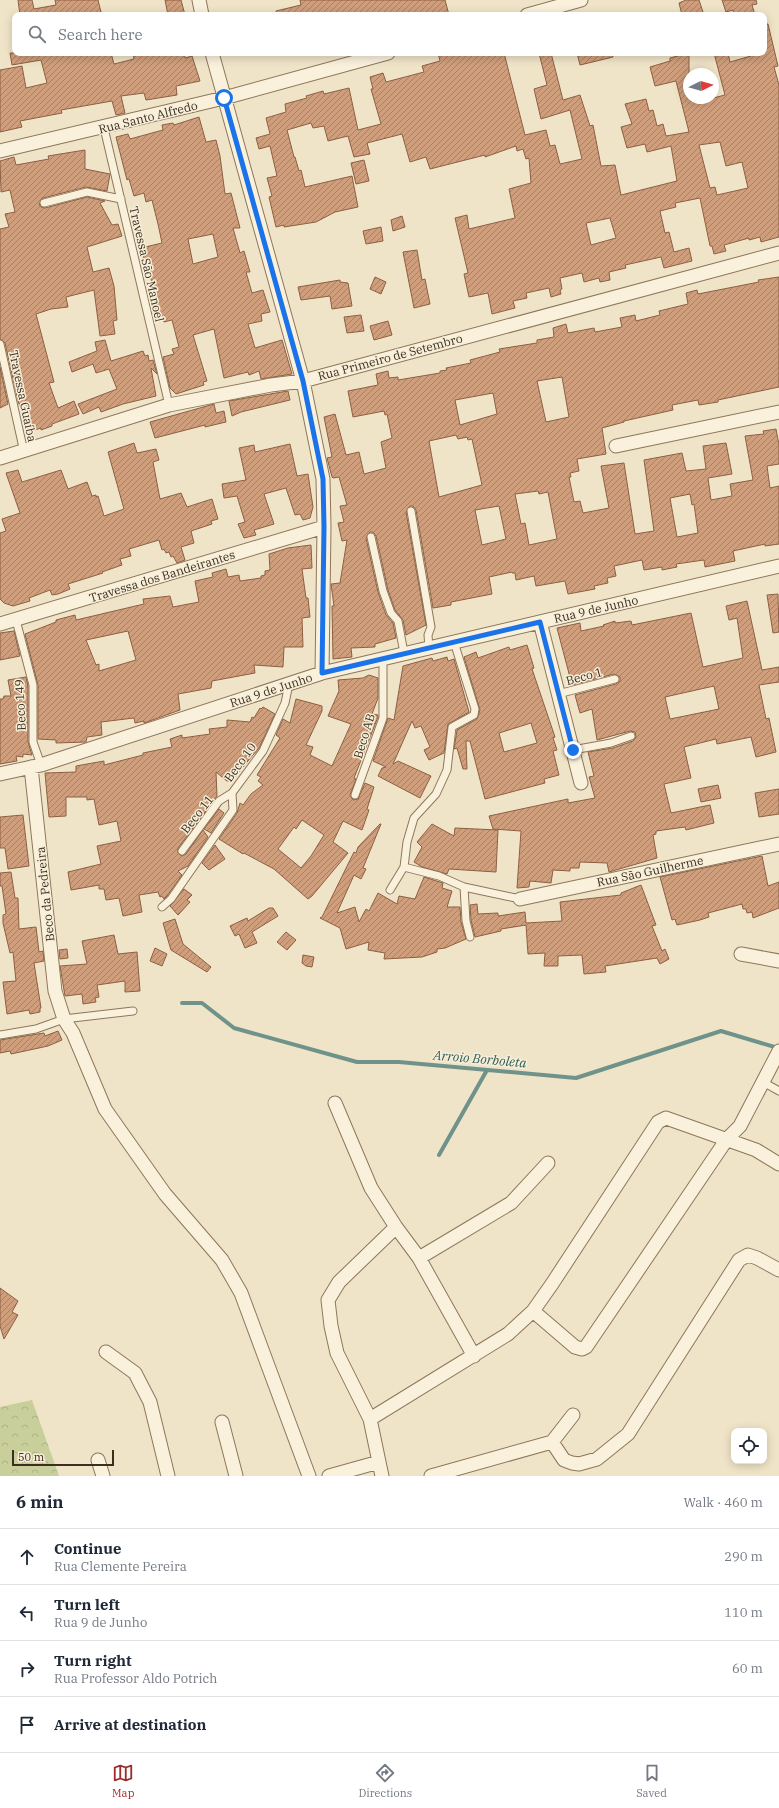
<!DOCTYPE html>
<html lang="en">
<head>
<meta charset="utf-8">
<style>
  :root { --surface:#fff; --page:#f6f6f7; --text:#1f2937; --muted:#747a83; --line:#e0e1e3; --accent:#9e2a2b }
  body { margin:0; font-family:"IBM Plex Serif",serif; background:var(--page); color:var(--text) }
  .controls { position:absolute; right:12px; bottom:12px; display:grid; overflow:hidden; border-radius:8px; box-shadow:0 2px 10px #0003 }
  .controls button { width:36px; height:36px; display:grid; place-items:center; padding:0; border:0; border-bottom:1px solid var(--line); background:var(--surface); color:var(--text); font:20px sans-serif }
  .compass { position:absolute; left:683px; top:68px; width:36px; height:36px; border-radius:50%; background:var(--surface); box-shadow:0 2px 10px #0003; rotate:85deg }
  .scale { position:absolute; left:12px; bottom:10px; width:102px; box-sizing:border-box; padding-left:4px; border:2px solid #3d2e20; border-top:0; font-size:11px; line-height:14px; white-space:nowrap; color:#3d2e20; -webkit-text-stroke:3px #f7eed8; paint-order:stroke }
  .stop { position:absolute; width:12px; height:12px; margin:-9px; border:3px solid #1a73e8; border-radius:50%; background:#fff }
  .stop.end { background:#1a73e8; border-color:#fff; box-shadow:0 1px 4px #0008 }
  .list { margin:0; padding:0; list-style:none }
  h2 { display:flex; justify-content:space-between; align-items:center; height:52px; margin:0; padding:0 16px; font-size:17px }
  h2 small { font-size:13px; font-weight:400; color:var(--muted) }
  .list li { display:grid; grid-template-columns:26px 1fr auto; gap:12px; align-items:center; box-sizing:border-box; height:56px; padding:0 16px; border-top:1px solid var(--line) }
  .list b { display:block; font-size:15px; white-space:nowrap }
  .list p { margin:0; font-size:13px; white-space:nowrap; color:var(--muted) }
  .list em { font-size:13px; font-style:normal; color:var(--muted) }
  .icon { flex:none; width:22px; height:22px; fill:none; stroke:currentColor; stroke-width:2; stroke-linecap:round; stroke-linejoin:round }
  .map { position:relative; flex:none; width:779px; height:1476px; overflow:hidden }
  .search { position:absolute; background:var(--surface); box-shadow:0 2px 10px #0003; left:12px; right:12px; top:12px; height:44px; display:flex; align-items:center; gap:10px; box-sizing:border-box; padding:0 14px; border-radius:8px; color:var(--muted); font-size:15px }
  .sheet { height:276px; background:var(--surface) }
  nav { display:flex; justify-content:space-around; align-items:center; box-sizing:border-box; height:56px; border-top:1px solid var(--line); background:var(--surface); font-size:11px; color:var(--muted) }
  nav a { display:grid; justify-items:center; gap:2px }
  nav .on { color:var(--accent) }
  .map>svg:first-child { display:block }
</style>
</head>
<body>
<div class="map">
<svg width="779" height="1476" viewBox="0 0 779 1476">
  <defs>
    <pattern id="forest-crowns" width="20" height="18" patternUnits="userSpaceOnUse"><rect width="20" height="18" fill="#c9cf9b"/><path d="M2 6a3 3 0 1 1 6 0M12 15a3 3 0 1 1 6 0" fill="none" stroke="#aeb285"/></pattern>
    <pattern id="building-hatch" width="6" height="6" patternUnits="userSpaceOnUse"><rect width="6" height="6" fill="#cf9f7d"/><path d="M-1 1l2-2M0 6l6-6M5 7l2-2" fill="none" stroke="#a98266"/></pattern>
  </defs>
  <rect width="100%" height="100%" fill="#f0e4c8"/>
  <path fill="url(#forest-crowns)" d="M32,1400l27,76h-59v-69z"/>
  <g fill="none" stroke-linecap="round" stroke-linejoin="round">
    <path stroke="#6f938a" stroke-width="4" d="M182,1003h20l32,25 123,34h42l177,16 145,-47 57,17
      M439,1155l48,-85"/>
  </g>
  <path fill="url(#building-hatch)" stroke="#8d5f41" fill-rule="evenodd" d="M18,0h14l2,9 22,-4 -1,-5h43l3,12 -12,3h-69z
    M165,0h16l4,15h-17z
    M300,0h145l4,15h-172l-1,-4 25,-6z
    M686,0h13l5,15h-22l-3,-12z
    M722,0h34l1,4 -5,1 3,10h-21l-1,-5 -7,2z
    M764,24h4l10,42 -4,1 5,18v152l-18,5 -1,-5 -11,3v-2l-25,7 2,6 -12,3 -2,-8h-2l-10,-48 -25,5 1,4 -16,4 5,22 4,-1 5,20 15,-4 3,13 -28,7 -3,-11 -36,8 1,3 -17,4 1,8 -10,2 -1,-4 -15,4 -2,-9 -22,5 2,11 -2,1 1,4 -10,3 -2,-9 -23,5 1,5 -14,3 2,7 -23,6 -4,-21 -19,4 -5,-23 4,-1 -13,-55 12,-3 2,14 46,-11 -6,-29 22,-6 -2,-25 -3,1 -3,-10 -6,2 -1,-5 -31,11v-2l-55,14 -4,-12 -16,5 -8,-28 -35,9 3,11 -16,3 -6,-21 -20,5 -4,-15 -11,2 -2,-5 -24,7 7,27h1l4,14 2,-1 4,17 47,-11 6,31 -23,5 -19,10 -32,5v-2l-8,2 -7,-30 3,-1 -5,-18 10,-2 -7,-30 -11,3 -3,-11 14,-4 -4,-16 20,-6 -1,-8 22,-6 -1,-2 17,-5 1,3 25,-6 9,42 23,-6 -10,-35h2l-3,-12 13,-4 3,9 38,-10 -2,-6 18,-5 -2,-8h66l21,82 21,-5 4,16 5,-1 5,19 22,-5 -12,-49 -29,9 -7,-30 13,-4 -8,-32h12l12,47 17,-5 10,31 3,-1 8,41 14,-1 6,30 56,-14 -6,-35 -24,6 -2,-8 -18,4 -6,-21 11,-3 -7,-20 21,-5 3,12 4,-1 4,16 6,-2 3,12 23,-4 -13,-51 -21,5 -5,-19 20,-6v-3l19,-5v45h24l12,-3 -11,-42h14l2,9 21,-6 -1,-3h14zM720,142l6,24 16,-4 6,26 -31,7 -2,-8 -5,1 -11,-43zM610,218l6,20 -25,7 -5,-22z
    M10,53h101l3,11 20,-5 -1,-6h51l1,5 7,-2 8,25 -24,5 1,9 -31,5 -2,-7 -23,3 4,17 -9,2 -4,-14 -51,9 1,3 -42,8 2,6 -22,5v-62l22,-4 4,22 21,-5 -6,-23 -29,5z
    M577,53h35l1,4 -33,8z
    M199,117l7,25 10,-2 4,16 5,38 6,-1 9,35h-7l7,25 4,-2 6,21h-4l6,21 11,-3 7,22 -9,2 1,7 -14,3 7,24 27,-8 10,34 -31,5 -2,-8 -10,4 -1,-3 -24,6 -10,-49 -21,6 14,46 -4,1 1,3 -28,9 -6,-6 -7,-31 11,-3 -2,-5 7,-2 -7,-27 -8,2 -2,-6 -3,1 -6,-15 4,-1 -9,-33h-2l-5,-20 21,-5 -4,-19 -6,-24 -6,2 -2,-9 -10,3 -5,-17 -2,1 -11,-43 12,-3 2,5 33,-9 -1,-5 11,-2 1,2zM213,234l5,23 -25,7 -5,-25z
    M85,150v19l25,5 -3,17 -21,-4 -43,11 -4,6 2,3 4,1 42,-11 18,4 -5,2 12,22 6,-1 4,12 -35,11 6,25 16,-4 5,18 3,34 -4,1 2,13 -15,2 -6,-46 -28,7 2,10 -17,2 -15,5 18,68 -5,1 9,25 16,-7 5,13 -27,10v2l-11,4v-2l-12,4 -11,-31 -13,-58 -5,-4v-110l9,-2 -4,-13 10,-2 -5,-22 -9,2 -1,-31 14,-4 2,8 33,-6 -1,-3z
    M364,160l5,21 -13,3 -5,-21z
    M402,216l3,11 -12,4 -2,-11z
    M381,227l2,14 -17,3 -3,-13z
    M417,250l5,30 3,-1 5,25 -16,4 -11,-56z
    M375,277l11,5 -5,12 -11,-5z
    M779,277v110l-61,13v2l-19,3 -1,-5 -26,5 1,5 -49,11v1l-22,6 4,26 -29,5 2,12 -9,2 1,4h-2l5,25 6,-1 3,12 26,-5 -8,-42 23,-3 11,71 19,-3 -10,-71 38,-7 4,18 20,-2 -3,-23 23,-3 6,31 -24,4 3,22 21,-4 -2,-12 23,-4 -8,-44 19,-2 -1,-3 13,-2 3,16v19l-12,2 3,22 9,-2v58l-14,2v-2l-32,7 2,10 -30,6 -1,-7 -28,4 1,3 -15,3v-3l-18,3 -2,-10 -28,6 2,10 -9,2 1,5 -14,3 1,3 -27,5 -3,-13 -29,5 -2,-10 -18,4 -1,-7h-3v-1l-23,5 3,17 -41,8v3l-18,3 -17,-98 -3,-4h-3l-4,6 20,113 -20,10 -3,-15 -8,-10 -7,-20 -12,-54 -3,-4h-3l-4,6 12,54 8,23 7,8 3,15 -21,6v3l-24,1 1,9 -19,2 -1,-53h2l-3,-22 9,-1 7,-43 -5,1 -4,-18 6,-1 -4,-16 7,-1 -8,-28 -6,1 -1,-1 -5,-19 5,-1 -8,-40 11,-3 11,41 13,-3 5,22 22,-6 -5,-26 11,-4 -5,-24 -2,1 -1,-4 -31,6 -5,-26 30,-6 -2,-11 12,-3 1,7 9,-1v3l42,-7v-2l7,-1 -1,-2 25,-5 -1,-3 30,-8 -1,-3 38,-6v-3l17,-3 -1,-9 13,-4 2,9 26,-5 1,4 27,-5 -2,-9 15,-3 1,6 24,-6 -1,-4 29,-7 -2,-11 11,-3 1,4 61,-12 -1,-2zM562,377l7,40 -23,5 -9,-41zM493,393l4,21 -37,11 -5,-25zM456,435l2,4 9,-2 1,3 4,-1 10,46 -43,12 -10,-56zM538,491l1,3 9,-2 9,47 -28,6 -4,-22 -4,1 -6,-30zM690,494l2,11 2,-1 4,29 -21,4 -7,-39zM499,506l7,33 -24,6 -7,-35z
    M340,280v2l8,1 4,23 -20,3 -2,-13 -29,4 -3,-13z
    M361,315l3,16 -17,2 -3,-16z
    M388,321l4,14 -18,5 -4,-14z
    M105,340l6,21 32,-10 2,5 3,-1 1,6 4,-1 4,14 -6,-6 5,28 -33,8 -22,8 -2,-5 -16,7 -5,-10 39,-15 -8,-20 -13,4 -3,-9 -21,8 -3,-10 28,-11 -2,-9z
    M0,367l8,37 -8,4z
    M288,391l2,9 -49,12 -9,4 -3,-15z
    M214,404l2,9 8,-2 2,11 -21,5v-2l-50,13 -5,-16z
    M134,443l3,10 19,-4 3,11 -6,2 7,37 21,-6 6,14 25,-8 6,20 -7,2 1,3 -21,7 3,12 -13,4 4,13 -8,3 -4,-7 -2,1 -2,-5 -3,1 -2,-4 -2,1 -3,-10 -30,9 2,7 -11,3 2,6 -20,7 1,1 -35,11 2,5 -12,5 -6,1 -2,-5 -21,8 1,3 -17,5 -9,-3 -4,-4v-66l6,-2 -4,-12 18,-6 -14,-40 12,-3 4,12 39,-12 7,19 19,-7 5,14 4,-1v2l2,-1 6,20 20,-7 -16,-57z
    M290,444l7,32 11,-2 5,33 -3,11 -7,2 -3,-6 -5,1 -9,-27 -22,6 10,30 -20,6 2,5 -12,3 -6,-14 7,-2 -8,-26 -13,2 -2,-14 24,-4 -7,-32 15,-3 1,7z
    M311,545l1,23 -10,1 4,29h2l2,19 -8,1 1,29h-19l-1,20 -29,-2 1,8 -43,8 -1,7 -33,6 2,16 -36,13v-2l-9,2 -1,-5 -33,4 1,13 -15,2 -1,5 -30,1v-3l-18,-1v-54l-13,-51 31,-12v-2l19,-5 1,5 68,-16 -1,-5 27,-3 3,11 26,-5 -4,-21 18,-4 -1,-4 14,-4 2,8 11,-2 1,6 21,-3v-2l4,-1v-4l5,-1 -1,-16 19,-6zM128,631l8,29 -37,11v-7l-3,1 -10,-25z
    M778,594l1,38 -6,1 -6,-38z
    M747,601l15,69 17,-3v15l-20,3 7,34 3,-1 7,34 -20,5 -5,-20 -34,7 -1,-5 -32,8 7,31 -27,6 7,29 39,-8 4,18 -28,7 -1,-3 -29,4v3l-3,1 4,23 -48,14 -2,-9 -27,-1 -1,6h-9v3l-17,-1 -2,13 -21,-2 -1,6 -12,1 4,-57 -28,-2 -4,-13 79,-17v4l27,-5 -6,-21 5,-1 -6,-24 25,-4 20,-7 3,-4 -1,-5 -5,-1 -33,9 -5,-31 -12,4 -5,-18 41,-11 4,-3v-4l-6,-3 -42,11 -15,-57 23,-5 1,8 23,-5 -1,-1 12,-4v2l16,-2 1,4 59,-12 12,54 40,-9 -6,-40 -8,2 -3,-14zM714,686l5,23 -49,10 -5,-22z
    M14,631l6,25 -20,4v-27z
    M527,645l7,23 -2,1 23,68 -2,1 4,12 -4,1 6,24 -15,4 1,4 -60,16 -15,-58h-4l1,28h-4l-6,-21 -3,1 3,-19 20,-11 3,-9 -16,-53 12,-5 2,6 31,-11 1,3zM531,723l6,20 -33,9 -5,-19z
    M447,657l1,4 6,-2 15,53 -21,12 -4,29 -15,7 -5,-10 6,-3 -9,-21 -6,2 -3,-7 -19,43 5,-3 33,15 -11,22 -42,-22 4,-8 4,-1 -13,-6 15,-43 6,2 9,-54 29,-8 1,3z
    M369,675l9,3v20l-6,16 6,1v2l-24,61 2,1 -6,16 3,5 5,-1 7,-16 9,4 -7,22 2,1 -7,20 -19,-9 -10,21 15,11 -36,43 -4,3 -34,-30 -30,-16 -1,1 -24,-15 18,-26 3,-10 3,2 8,-11 12,-9 -5,-4 3,-4 -4,-2 23,-37 -4,-3 7,-16 7,4 6,-24 26,7v5l-16,34 7,2 -3,8 22,11 19,-42 -23,-8 11,-25 -1,-11 25,-2zM302,820l22,15 -13,21 -10,12 -23,-19 16,-22 2,2z
    M26,677l2,9v56l4,13 -9,-1v3l-7,-1 1,5 -17,3v-65h3l1,-3h7l-3,-16z
    M263,707l12,7 -16,34 -28,33h-4l-11,-9 1,24 -39,52v5l4,3 4,-2 17,-24 5,7 -20,29 -10,5 4,4 -15,21 -3,3 -2,-3 -2,1 -2,-5 -19,3 3,17 -19,4 -4,-18 -13,2 -2,-11h-5v-4l-28,5 -3,-18 33,-8 -4,-18 24,-5 -4,-20 -18,4 -5,-26 -7,1v-3h-21v19l-17,1 -4,-44 31,-1v-6l28,-5v4l39,-10v-2l29,-6 -2,-8 12,-4v3l28,-4 -1,-5 18,-2v-7l23,2 2,-5 2,1 6,-10 1,1z
    M718,785l3,13 -20,4 -3,-13z
    M779,789v25l-20,3 -4,-24z
    M219,809l5,4 -13,20 -7,-4z
    M23,815l6,51 -21,3 -3,-21h-5v-31z
    M380,824h1l-18,44 3,1 -5,10 -7,-4 -17,38 18,-6 4,15 7,-13 3,2 9,-18 19,11 2,-8 16,3 9,-22 19,6 -1,5 10,3 -5,16h13l1,15 5,17 -21,9 -8,1v3l-15,5 -38,2 1,-6 -17,-3 1,-8 -23,7 -6,-21 -20,-10 2,-1 32,-65 2,1 2,-6z
    M432,824l22,12 1,-8 43,2 -2,42 -47,-3 -2,5 -25,-7 -8,-5 8,-15 -5,-5z
    M215,845l10,14 -16,11 -7,-7z
    M762,856l6,30 11,-4v26l-26,10 -1,-6 -5,1 -1,-4h-3l-1,-5 -34,9 1,4 -9,3 -23,5 -2,-6 -3,1 -12,-43z
    M11,872l4,26h3l1,31 17,-2 3,25 4,-1 1,10 -10,2 7,45h-1v4l-10,2 -1,-4 -22,4 -4,-32 13,-1 -3,-29 -3,1 -7,-30v-8l3,-1 -4,-28h-2v-13z
    M641,885l15,40 -4,1 10,25 3,-2 4,10 -9,5 -3,-6 -52,8 1,6 -22,2 -2,-19 -24,1v10h-14l1,-13 -17,1 -2,-29 -25,4v2l-26,6 -4,-17 -1,-15 7,-1 1,10 20,-1v3l27,-4 1,11 36,-2 -2,-19 61,-7v-2z
    M184,889l8,6 -5,5 3,2 -12,13 -8,-9z
    M269,908h4l5,8 -26,16 5,11 -12,5 -6,-14 -4,2 -5,-10 17,-8 1,3z
    M175,919l8,25 28,23 -4,5 -36,-22 -8,-27z
    M286,932l10,8 -9,10 -10,-8z
    M114,935l4,19 19,-2 3,39 -15,1v-11l-28,4 2,12 -4,1 1,4 -13,2 -1,-10 -17,2 -5,-30 27,-2 -5,-23z
    M155,948l12,6 -5,12 -12,-5z
    M67,949l1,9 -8,1 -1,-9z
    M303,955l11,2 -2,10 -6,-1 -4,-3z
    M58,1031l4,9 -14,6 -37,8 -1,-3 -10,2v-13l44,-7 1,3z
    M0,1288l18,13 -6,11 6,3 -14,24 -4,-13z"/>
  <g fill="none" stroke-linecap="round" stroke-linejoin="round">
    <g stroke="#8d765c" stroke-width="9">
      <path id="lane" d="M104,128l65,277
        M44,203l43,-11 34,7
        M0,344l24,108
        M411,511l20,116 -3,8 1,13
        M371,537l12,54 8,22 7,8 6,32
        M16,620l17,65v57l8,23
        M558,694l57,-15
        M573,750l38,-7 20,-7
        M355,795l28,-77v-60
        M182,851l37,-50 13,-8
        M404,867l3,-25 7,-24 22,-24 11,-24 5,-43 22,-12 1,-6 -21,-67
        M464,887l2,34 4,16
        M390,890l14,-23 35,9 25,11 56,12
        M162,907l9,-8 62,-89 -1,-17 31,-42 22,-48 4,-19
        M0,1035l36,-6 28,-10 69,-8
        M763,1082l16,9"/>
    </g>
    <g stroke="#8d765c" stroke-width="15">
      <path id="street" d="M199,0l3,15
        M527,15l54,-15
        M212,53l91,328 20,98 1,48 -2,146
        M0,151l224,-53 164,-45
        M616,446l163,-34
        M0,458l169,-53 102,-20 32,-4 476,-128
        M540,622l41,161
        M0,624l324,-97
        M31,767l24,224 9,28 9,14 32,76 60,85 57,66 19,33 68,183
        M0,774l41,-9 281,-92 457,-107
        M520,899l259,-55
        M741,954l38,7
        M335,1103l36,85 25,39 23,31 55,98
        M419,1258l92,-55 37,-40
        M533,1311l42,36 7,2 4,-2 141,-208 13,-13 39,-75
        M106,1352l29,21 15,29 18,74
        M370,1419l138,-85 25,-23 19,-27 106,-162 8,-4 90,32 23,14
        M222,1422l14,54
        M552,1442l12,18 8,3 7,1 18,-5 31,-25 111,-174 9,-5 9,3 22,12
        M98,1460l5,16
        M379,1462l-9,-43 -33,-66 -6,-27 -3,-26 11,-18 57,-55
        M329,1476l50,-14 3,14
        M431,1476l121,-34 21,-27"/>
    </g>
    <use href="#lane" stroke="#faf1dc" stroke-width="7"/>
    <use href="#street" stroke="#faf1dc" stroke-width="13"/>
  </g>
  <g fill="none" stroke-linecap="round" stroke-linejoin="round">
    <path stroke="#1a73e8" stroke-width="5" d="M224,98l79,283 20,98 1,48 -2,146 218,-51 33,128"/>
  </g>
  <g text-anchor="middle" dominant-baseline="central" stroke-width="3" stroke-linejoin="round" paint-order="stroke">
    <g font-size="12" fill="#3d2e20" stroke="#f7eed8">
      <text transform="translate(148 117) rotate(-14)">Rua Santo Alfredo</text>
      <text transform="translate(147 264) rotate(77)">Travessa São Manoel</text>
      <text transform="translate(390 357) rotate(-15)">Rua Primeiro de Setembro</text>
      <text transform="translate(23 396) rotate(78)">Travessa Guaíba</text>
      <text transform="translate(162 576) rotate(-17)">Travessa dos Bandeirantes</text>
      <text transform="translate(596 609) rotate(-13)">Rua 9 de Junho</text>
      <text transform="translate(584 676) rotate(-15)">Beco 1</text>
      <text transform="translate(271 690) rotate(-18)">Rua 9 de Junho</text>
      <text transform="translate(20 705) rotate(-93)">Beco 149</text>
      <text transform="translate(364 736) rotate(-73)">Beco AB</text>
      <text transform="translate(240 762) rotate(-54)">Beco 10</text>
      <text transform="translate(197 814) rotate(-52)">Beco 11</text>
      <text transform="translate(650 871) rotate(-12)">Rua São Guilherme</text>
      <text transform="translate(45 894) rotate(-96)">Beco da Pedreira</text>
    </g>
    <g font-size="13" font-style="italic" fill="#2f5d5a" stroke="#f7eed8">
      <text transform="translate(480 1059) rotate(5)">Arroio Borboleta</text>
    </g>
  </g>
</svg>
<div class="controls">
<button><svg class="icon" aria-label="locate" viewBox="0 0 24 24"><circle cx="12" cy="12" r="6"/><path d="M12 2v4M12 18v4M2 12h4M18 12h4"/></svg></button>
</div>
<svg class="compass" viewBox="-18 -18 36 36"><path d="M0-13l5 13h-10z" fill="#e53935"/><path d="M0 13l5-13h-10z" fill="#747a83"/></svg>
<div class="scale">50 m</div>
<div class="stop" style="left:224px;top:98px"></div>
<div class="stop end" style="left:573px;top:750px"></div>
<div class="search"><svg class="icon" aria-label="search" viewBox="0 0 24 24"><circle cx="10" cy="10" r="6"/><path d="M15 15l6 6"/></svg>Search here</div>
</div>
<section class="sheet">
<h2>6 min<small>Walk · 460 m</small></h2>
<ul class="list">
<li><svg class="icon" aria-label="ahead" viewBox="0 0 24 24"><path d="M12 20V5M6 11l6-6 6 6"/></svg><div><b>Continue</b><p>Rua Clemente Pereira</p></div><em>290 m</em></li>
<li><svg class="icon" aria-label="left" viewBox="0 0 24 24"><path d="M17 20v-9H6M10 6l-5 5 5 5"/></svg><div><b>Turn left</b><p>Rua 9 de Junho</p></div><em>110 m</em></li>
<li><svg class="icon" aria-label="right" viewBox="0 0 24 24"><path d="M7 20v-9h11M14 6l5 5-5 5"/></svg><div><b>Turn right</b><p>Rua Professor Aldo Potrich</p></div><em>60 m</em></li>
<li><svg class="icon" aria-label="arrive" viewBox="0 0 24 24"><path d="M6 21V4h12l-3 4 3 4H6"/></svg><div><b>Arrive at destination</b></div></li>
</ul>
</section>
<nav>
<a class="on"><svg class="icon" aria-label="map" viewBox="0 0 24 24"><path d="M3 6l6-2 6 2 6-2v14l-6 2-6-2-6 2zM9 4v14M15 6v14"/></svg>Map</a>
<a><svg class="icon" aria-label="directions" viewBox="0 0 24 24"><path d="M12 3l9 9-9 9-9-9zM9 14v-3h6M13 9l2 2-2 2"/></svg>Directions</a>
<a><svg class="icon" aria-label="saved" viewBox="0 0 24 24"><path d="M7 4h10v16l-5-4-5 4z"/></svg>Saved</a>
</nav>
</body>
</html>
